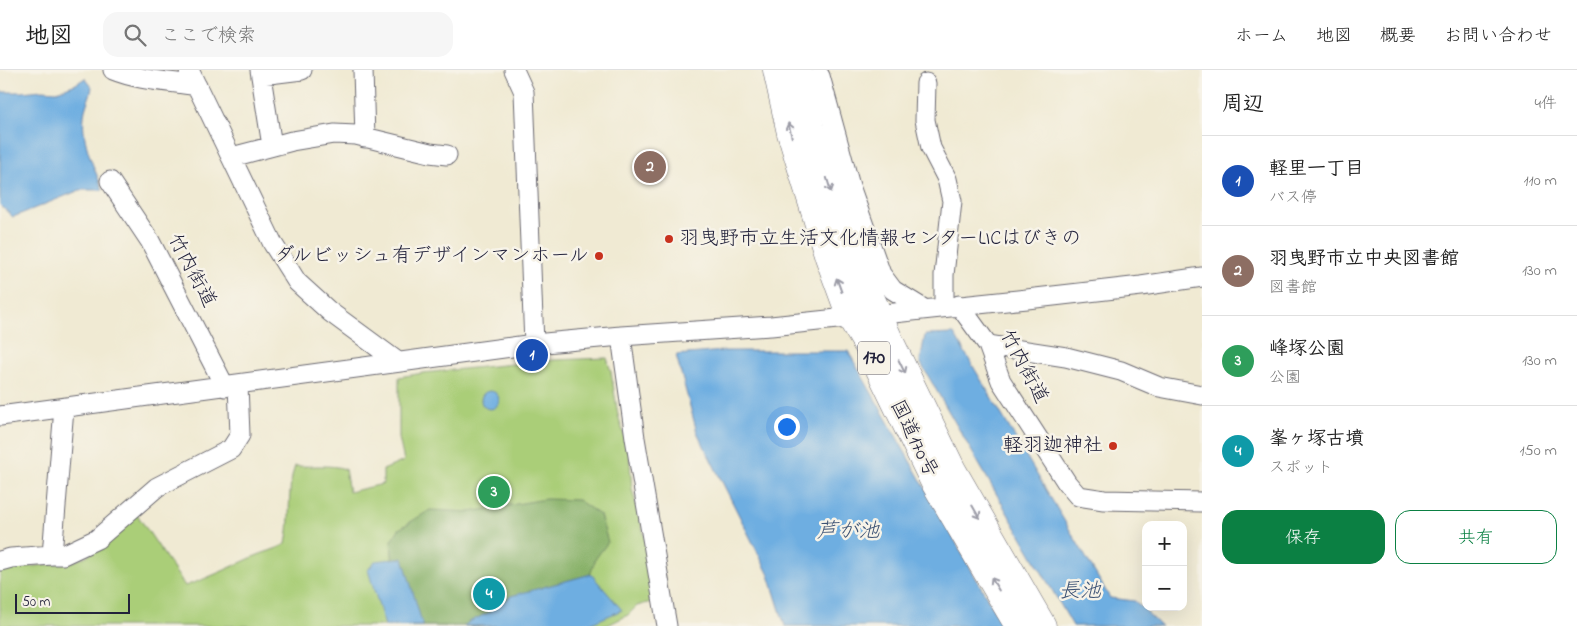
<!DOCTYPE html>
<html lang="ja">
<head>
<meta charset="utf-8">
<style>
  :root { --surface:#fff; --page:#f6f6f6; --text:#222; --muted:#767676; --line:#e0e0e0; --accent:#0b8043 }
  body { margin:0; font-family:"Indie Flower","Klee One",sans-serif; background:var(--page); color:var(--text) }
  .controls { position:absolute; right:15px; bottom:15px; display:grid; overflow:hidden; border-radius:10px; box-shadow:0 5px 20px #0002 }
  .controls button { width:45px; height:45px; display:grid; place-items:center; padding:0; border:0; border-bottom:1px solid var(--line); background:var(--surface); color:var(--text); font:25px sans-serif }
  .scale { position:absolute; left:15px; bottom:12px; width:115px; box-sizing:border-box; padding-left:5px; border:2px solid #22223b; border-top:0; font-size:14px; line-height:18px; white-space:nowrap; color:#22223b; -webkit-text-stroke:4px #f7f3e8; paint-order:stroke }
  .you { position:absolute; left:786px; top:356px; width:18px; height:18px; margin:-12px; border:4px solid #fff; border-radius:50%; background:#1a73e8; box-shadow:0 0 0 8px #1a73e833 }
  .badge { display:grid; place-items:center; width:32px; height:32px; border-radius:50%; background:var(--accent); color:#fff; font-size:16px; font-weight:700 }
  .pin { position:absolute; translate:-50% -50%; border:2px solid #fff; box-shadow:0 1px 5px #0006 }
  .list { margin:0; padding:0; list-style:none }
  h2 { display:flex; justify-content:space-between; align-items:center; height:65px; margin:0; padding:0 20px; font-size:21px }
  h2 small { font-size:16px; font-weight:400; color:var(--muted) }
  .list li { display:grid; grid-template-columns:32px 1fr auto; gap:15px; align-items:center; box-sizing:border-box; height:90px; padding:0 20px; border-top:1px solid var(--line) }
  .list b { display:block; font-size:19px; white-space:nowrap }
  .list p { margin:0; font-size:16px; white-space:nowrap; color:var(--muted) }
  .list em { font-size:16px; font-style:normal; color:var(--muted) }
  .actions { display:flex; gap:10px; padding:15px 20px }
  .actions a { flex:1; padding:11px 0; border:1px solid var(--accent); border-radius:15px; text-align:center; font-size:18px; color:var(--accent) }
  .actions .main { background:var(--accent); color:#fff }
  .icon { flex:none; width:28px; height:28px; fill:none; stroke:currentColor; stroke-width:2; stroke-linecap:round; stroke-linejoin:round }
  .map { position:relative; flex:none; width:1202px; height:556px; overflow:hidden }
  header { display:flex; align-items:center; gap:30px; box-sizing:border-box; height:70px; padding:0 25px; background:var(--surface); border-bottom:1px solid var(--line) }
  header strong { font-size:24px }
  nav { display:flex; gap:28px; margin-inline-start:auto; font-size:18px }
  .search { width:350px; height:45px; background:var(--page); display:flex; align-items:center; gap:12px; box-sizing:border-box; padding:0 18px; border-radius:15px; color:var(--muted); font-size:19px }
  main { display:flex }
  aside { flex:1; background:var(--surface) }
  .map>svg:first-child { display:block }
</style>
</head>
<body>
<header>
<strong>地図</strong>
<div class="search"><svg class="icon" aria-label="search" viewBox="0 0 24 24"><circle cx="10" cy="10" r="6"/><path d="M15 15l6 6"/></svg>ここで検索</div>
<nav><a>ホーム</a><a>地図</a><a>概要</a><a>お問い合わせ</a></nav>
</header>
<main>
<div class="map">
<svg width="1202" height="556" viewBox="0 0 1202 556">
  <rect width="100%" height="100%" fill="#f7f3e8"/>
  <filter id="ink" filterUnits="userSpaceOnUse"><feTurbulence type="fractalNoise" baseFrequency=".02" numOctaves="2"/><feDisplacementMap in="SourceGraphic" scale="10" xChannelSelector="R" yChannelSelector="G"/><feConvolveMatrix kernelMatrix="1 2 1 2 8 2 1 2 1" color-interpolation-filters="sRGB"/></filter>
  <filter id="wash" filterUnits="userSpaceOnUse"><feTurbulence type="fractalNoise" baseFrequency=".0096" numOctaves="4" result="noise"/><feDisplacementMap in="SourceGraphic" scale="20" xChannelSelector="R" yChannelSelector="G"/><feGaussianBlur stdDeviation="1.12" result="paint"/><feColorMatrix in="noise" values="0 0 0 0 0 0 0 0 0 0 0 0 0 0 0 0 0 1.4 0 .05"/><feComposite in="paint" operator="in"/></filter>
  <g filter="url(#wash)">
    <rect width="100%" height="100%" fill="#f0ead3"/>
    <path fill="#aace78" stroke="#66785a" d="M607,288l4,14 7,43 11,36 3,38 13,49 7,59 -1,5 -14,4 -9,9 -22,11h-606v-57l69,-6c24,-7 53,-29 67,-50l49,73c24,-8 46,-19 68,-29 11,-5 22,-7 33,-13 6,-26 0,-54 9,-78 16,1 36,-2 50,3l4,23 34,-8v-14l21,-9 -5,-23v-61l24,-4 130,-13z"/>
    <path fill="#87b168" stroke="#546a52" d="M546,429l32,1 22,15 8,27 -12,16 -9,26 -108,42h-74l-8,-50 -5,-20 -1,-15 8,-12 31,-19 40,2z"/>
    <path fill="#6eaee1" stroke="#48688e" d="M85,8l7,9c-1,8 -5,15 -7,23 -6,27 8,55 18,80h-23l-67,27 -13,-12v-113h22l20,-2 15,1 19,-7z
      M954,264l156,264 25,3 26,25h-88l-153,-264 5,-27z
      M723,281h125l155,275h-218l-16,-51 -72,-143 -21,-77z
      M481 330a9 9 0 1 1 18 0a9 9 0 1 1-18 0Z
      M403,488l20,68h-38l-17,-56 7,-9z
      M591,504l31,36 -37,16h-121l5,-4 21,-10 21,-16z"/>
  </g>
  <g filter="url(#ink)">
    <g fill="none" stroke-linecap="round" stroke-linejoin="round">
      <g stroke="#6a6870" stroke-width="21">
        <path id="minor" d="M113,0c27,11 56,11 84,16
          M189,0l84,174 24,38 33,30 68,50
          M260,0l12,76
          M363,0l2,68
          M514,0l10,22 10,252
          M261,5l41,-5
          M820,6l30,110 31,88 12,16 31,19
          M926,13l-1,37 6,28 16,31 5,22 -8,74v32
          M232,87l60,-16 42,-7 22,1 74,18 17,2
          M110,111l40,60 75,146
          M959,235l29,40 13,36 66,102 11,13 26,4 98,2
          M621,266l14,102 32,188
          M988,275l78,12 55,14 38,16 43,8
          M0,346l534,-72 87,-8 150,-10 256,-27 114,-13 61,-9
          M52,485l12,-147
          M0,491l11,-3 41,-3h11l34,-16 60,-52 74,-38 9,-14 -2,-50"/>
      </g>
      <g stroke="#6a6870" stroke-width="29">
        <path id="highway" d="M777,0l14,63 38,124 22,60 18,30 65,134 85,145
          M798,0l12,57 40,124 39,89 63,130 90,156"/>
      </g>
      <use href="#minor" stroke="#fff" stroke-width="19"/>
      <use href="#highway" stroke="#fff" stroke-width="28"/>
    </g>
    <defs><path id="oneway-shaft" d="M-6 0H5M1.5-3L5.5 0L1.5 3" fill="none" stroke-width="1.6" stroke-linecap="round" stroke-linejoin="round" transform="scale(1.25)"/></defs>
    <g stroke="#9c9ca7">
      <use href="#oneway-shaft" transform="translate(790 60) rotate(-104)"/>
      <use href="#oneway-shaft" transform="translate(829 115) rotate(73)"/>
      <use href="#oneway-shaft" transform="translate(839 215) rotate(-110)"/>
      <use href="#oneway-shaft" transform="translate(902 297) rotate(64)"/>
      <use href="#oneway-shaft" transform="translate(976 442) rotate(60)"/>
      <use href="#oneway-shaft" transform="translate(995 514) rotate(-121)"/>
    </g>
  </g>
  <g fill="#c8321e" stroke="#f7f3e8" stroke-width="2">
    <circle cx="669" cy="169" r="5"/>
    <circle cx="599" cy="186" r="5"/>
    <circle cx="1113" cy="376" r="5"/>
  </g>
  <g text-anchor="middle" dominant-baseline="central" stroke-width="5" stroke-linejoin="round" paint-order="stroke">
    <rect fill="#f7f3e8" stroke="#62616f" stroke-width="1" x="858" y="271.5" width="32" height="33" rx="4"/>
    <g font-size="19" font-weight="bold" fill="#22223b">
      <text x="874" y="288">170</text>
    </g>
    <g font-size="20" fill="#22223b" stroke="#f7f3e8" text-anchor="end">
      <text x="679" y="169" text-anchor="start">羽曳野市立生活文化情報センターLICはびきの</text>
      <text x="589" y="186">ダルビッシュ有デザインマンホール</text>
      <text x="1103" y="376">軽羽迦神社</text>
    </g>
    <g font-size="20" fill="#22223b" stroke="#f7f3e8">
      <text transform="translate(191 201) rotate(62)">竹内街道</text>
      <text transform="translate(1023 297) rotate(62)">竹内街道</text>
      <text transform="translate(913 369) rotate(64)">国道170号</text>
    </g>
    <g font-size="21" font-style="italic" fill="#3d5375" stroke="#f7f3e8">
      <text x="848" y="462">芦が池</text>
      <text x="1080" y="522">長池</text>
    </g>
  </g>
</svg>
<div class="controls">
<button>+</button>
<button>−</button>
</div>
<div class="scale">50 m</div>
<div class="you"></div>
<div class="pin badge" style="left:532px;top:285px;background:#1a4fb4">1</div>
<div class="pin badge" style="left:650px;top:97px;background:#8d6e63">2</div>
<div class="pin badge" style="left:494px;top:422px;background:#2e9e5b">3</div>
<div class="pin badge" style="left:489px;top:524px;background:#0f9aa8">4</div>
</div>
<aside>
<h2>周辺<small>4件</small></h2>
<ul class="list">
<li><span class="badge" style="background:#1a4fb4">1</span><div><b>軽里一丁目</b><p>バス停</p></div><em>110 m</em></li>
<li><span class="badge" style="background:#8d6e63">2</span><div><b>羽曳野市立中央図書館</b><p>図書館</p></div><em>130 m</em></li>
<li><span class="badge" style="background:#2e9e5b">3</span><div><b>峰塚公園</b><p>公園</p></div><em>130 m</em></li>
<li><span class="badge" style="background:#0f9aa8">4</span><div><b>峯ヶ塚古墳</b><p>スポット</p></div><em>150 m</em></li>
</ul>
<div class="actions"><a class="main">保存</a><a>共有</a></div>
</aside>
</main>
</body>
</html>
